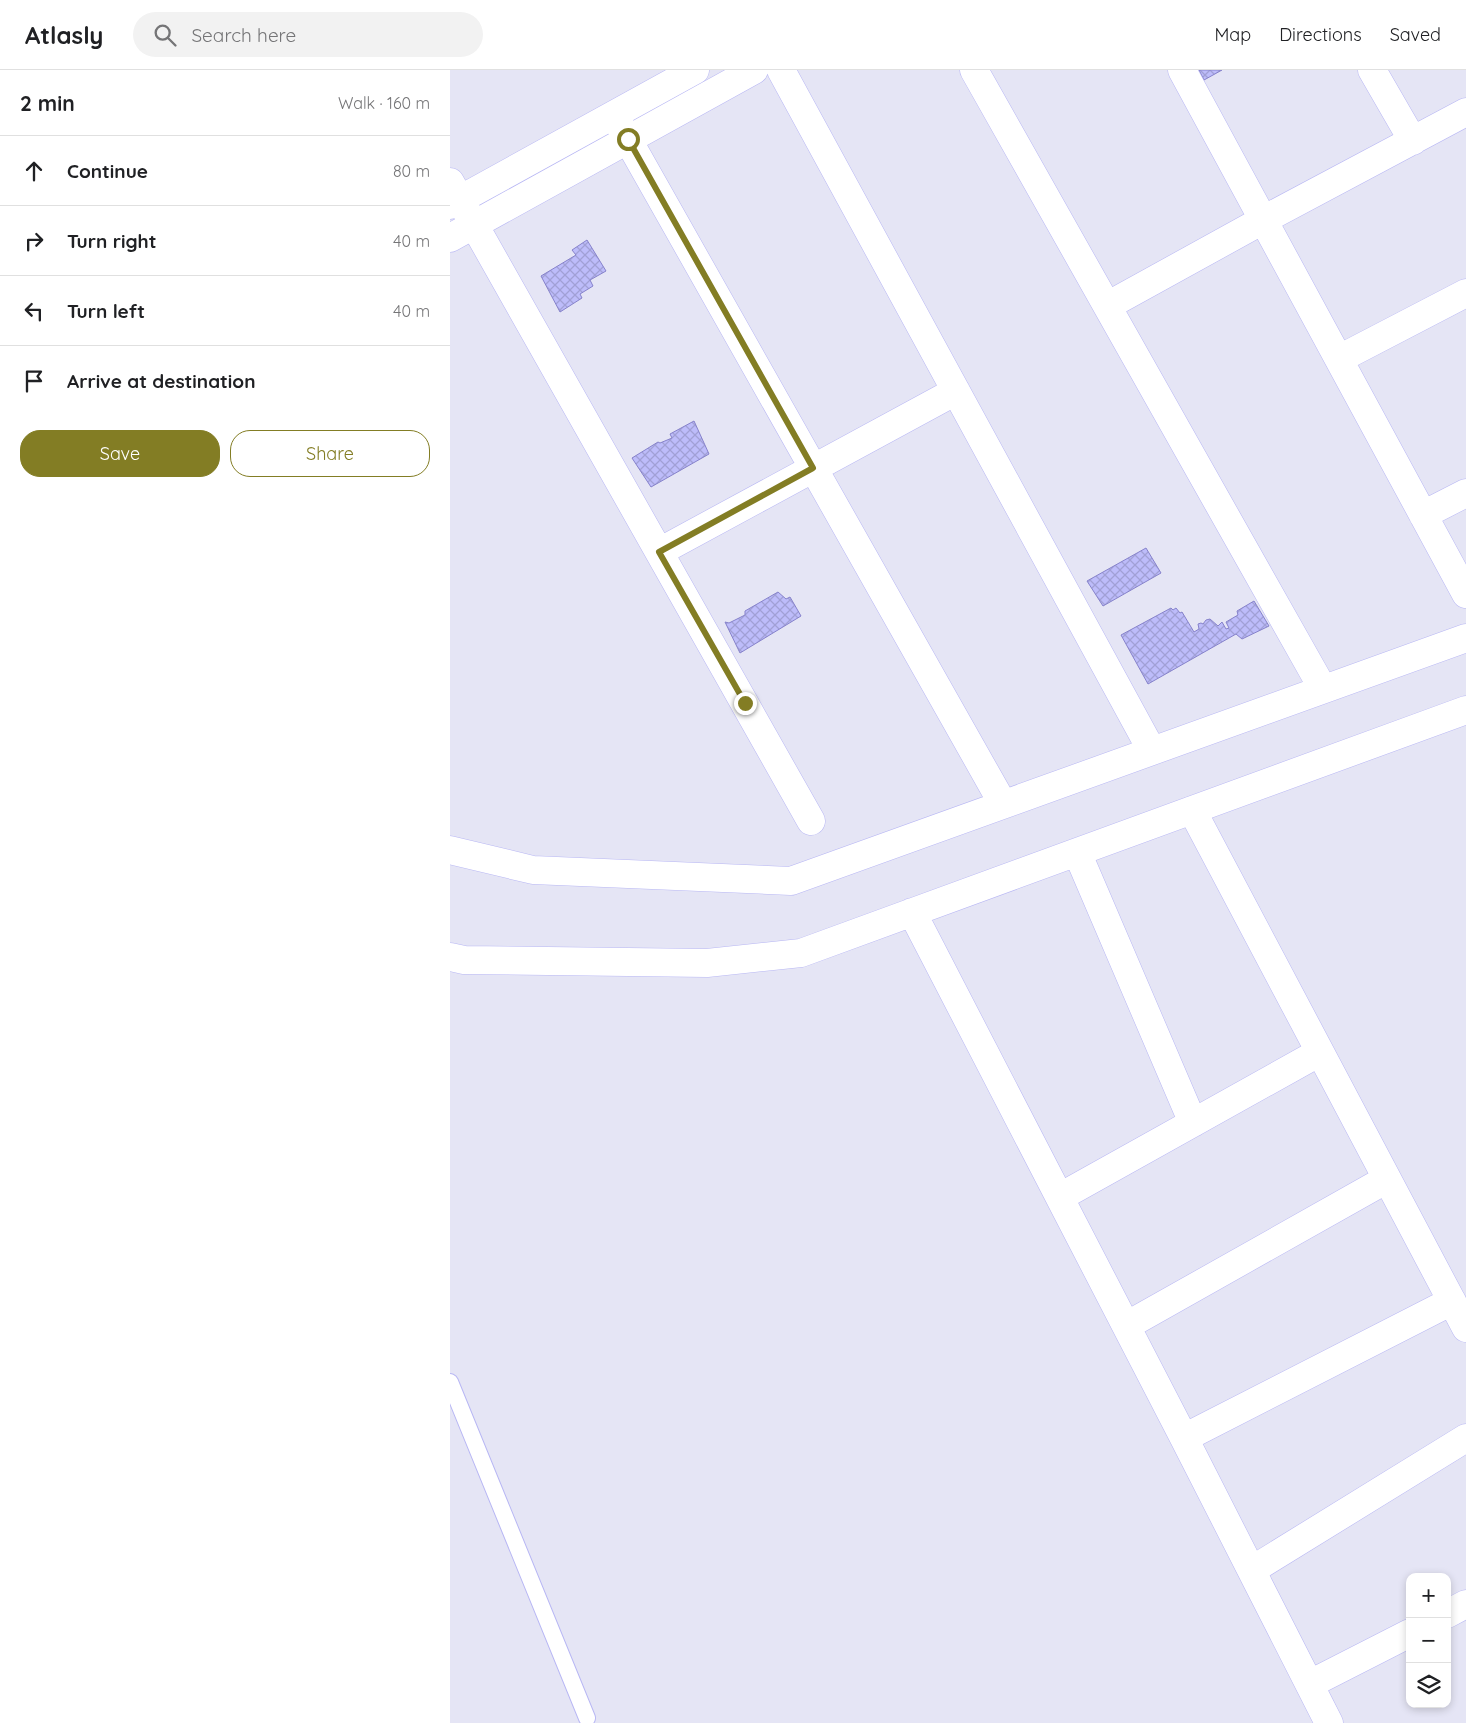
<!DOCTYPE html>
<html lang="en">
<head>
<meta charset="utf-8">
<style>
  :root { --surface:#fff; --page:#f2f2f2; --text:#202124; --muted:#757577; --line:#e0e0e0; --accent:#837d24 }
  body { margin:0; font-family:Quicksand,sans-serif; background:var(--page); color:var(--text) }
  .controls { position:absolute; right:15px; bottom:15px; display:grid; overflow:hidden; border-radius:10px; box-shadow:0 2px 8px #0003 }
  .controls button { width:45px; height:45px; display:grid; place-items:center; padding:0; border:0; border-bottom:1px solid var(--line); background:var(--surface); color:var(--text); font:25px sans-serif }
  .stop { position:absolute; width:15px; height:15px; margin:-11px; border:4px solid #837d24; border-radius:50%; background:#fff }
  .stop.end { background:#837d24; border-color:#fff; box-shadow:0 1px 5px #0008 }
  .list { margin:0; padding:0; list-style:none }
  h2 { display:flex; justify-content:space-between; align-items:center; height:65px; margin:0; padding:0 20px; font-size:21px }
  h2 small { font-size:16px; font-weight:400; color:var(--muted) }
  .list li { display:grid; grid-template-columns:32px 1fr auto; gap:15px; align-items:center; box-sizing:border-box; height:70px; padding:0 20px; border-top:1px solid var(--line) }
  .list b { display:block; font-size:19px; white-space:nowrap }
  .list em { font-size:16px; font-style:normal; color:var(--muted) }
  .actions { display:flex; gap:10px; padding:15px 20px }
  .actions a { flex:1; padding:11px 0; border:1px solid var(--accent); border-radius:20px; text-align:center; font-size:18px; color:var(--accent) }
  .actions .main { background:var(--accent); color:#fff }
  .icon { flex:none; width:28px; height:28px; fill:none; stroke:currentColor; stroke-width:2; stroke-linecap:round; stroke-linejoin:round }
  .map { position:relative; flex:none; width:1016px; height:1653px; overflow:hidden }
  header { display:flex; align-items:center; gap:30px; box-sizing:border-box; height:70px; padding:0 25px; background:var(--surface); border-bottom:1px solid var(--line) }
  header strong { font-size:24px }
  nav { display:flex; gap:28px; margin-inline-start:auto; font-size:18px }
  .search { width:350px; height:45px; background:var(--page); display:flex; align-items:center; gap:12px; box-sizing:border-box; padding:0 18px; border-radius:28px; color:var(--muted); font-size:19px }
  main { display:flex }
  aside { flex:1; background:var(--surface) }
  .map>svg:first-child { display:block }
</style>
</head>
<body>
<header>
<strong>Atlasly</strong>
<div class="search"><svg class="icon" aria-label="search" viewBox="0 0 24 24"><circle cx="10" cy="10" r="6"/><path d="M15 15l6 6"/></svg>Search here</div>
<nav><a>Map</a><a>Directions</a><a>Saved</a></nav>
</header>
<main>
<aside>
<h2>2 min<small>Walk · 160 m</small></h2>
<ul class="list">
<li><svg class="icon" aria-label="ahead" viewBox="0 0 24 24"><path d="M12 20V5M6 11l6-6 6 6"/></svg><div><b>Continue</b></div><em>80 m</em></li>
<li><svg class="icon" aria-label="right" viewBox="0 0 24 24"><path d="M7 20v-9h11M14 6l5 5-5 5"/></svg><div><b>Turn right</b></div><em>40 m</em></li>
<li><svg class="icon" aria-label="left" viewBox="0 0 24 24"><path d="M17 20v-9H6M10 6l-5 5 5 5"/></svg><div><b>Turn left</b></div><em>40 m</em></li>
<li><svg class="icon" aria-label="arrive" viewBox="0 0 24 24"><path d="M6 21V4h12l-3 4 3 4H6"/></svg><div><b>Arrive at destination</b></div></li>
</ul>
<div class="actions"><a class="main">Save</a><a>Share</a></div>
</aside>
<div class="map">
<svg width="1016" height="1653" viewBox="0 0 1016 1653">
  <defs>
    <pattern id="building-cross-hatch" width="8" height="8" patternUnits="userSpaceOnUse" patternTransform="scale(1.25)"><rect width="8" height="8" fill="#bdbcfa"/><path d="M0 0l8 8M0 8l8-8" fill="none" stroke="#a1a0d6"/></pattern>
  </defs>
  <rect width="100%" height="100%" fill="#e5e5f5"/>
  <path fill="url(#building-cross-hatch)" stroke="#8682cb" d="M749,0h23l-18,10z
    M137,170l19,31 -16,9 3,6 -13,8 2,4 -22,14 -19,-36 35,-21 -4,-5z
    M244,351l15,33 -58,33 -19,-29 26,-16 2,1 12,-5 -2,-4z
    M696,478l15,25 -58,33 -16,-25z
    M328,522l8,7 4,-2 11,19 -61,37 -15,-31 4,1 16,-8v-4z
    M804,531l15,25 -27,13 -6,-5 -88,50 -27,-49 50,-27 2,2 3,-2 4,5 2,-1 12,20 5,-3 -1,-5 3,-1 2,1 3,-4 4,-1 8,7 4,-4 4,7 3,-1 -3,-6 12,-7 -1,-4z"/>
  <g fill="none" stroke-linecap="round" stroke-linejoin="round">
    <g stroke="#b8b7f4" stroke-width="18">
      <path id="service" d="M0,1312l137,336"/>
    </g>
    <g stroke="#b8b7f4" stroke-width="29">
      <path id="minor" d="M331,0l371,681
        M524,0l349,619
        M732,0l284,524
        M922,0l41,71
        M164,45l389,689
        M0,112l361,639
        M0,135l245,-135
        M0,168l304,-168
        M657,236l156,-86 203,-108
        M889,289l127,-66
        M973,445l43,-22
        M209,482l297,-161
        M742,740l274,518
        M0,780l83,20 258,11 675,-243
        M627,782l116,271
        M462,842l272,526 145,285
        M0,887l14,3 243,3 94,-10 665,-243
        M610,1127l260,-145
        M676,1256l261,-147
        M734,1368l268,-137
        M802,1500l214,-132
        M997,1544l19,-10
        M860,1614l100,-51"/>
    </g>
    <use href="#service" stroke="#fff" stroke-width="16"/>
    <use href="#minor" stroke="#fff" stroke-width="28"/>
  </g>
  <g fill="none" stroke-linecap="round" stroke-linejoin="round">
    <path stroke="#837d24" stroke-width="6" d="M178,69l185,329 -154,84 86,151"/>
  </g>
</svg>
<div class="controls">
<button>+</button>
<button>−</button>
<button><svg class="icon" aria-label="layers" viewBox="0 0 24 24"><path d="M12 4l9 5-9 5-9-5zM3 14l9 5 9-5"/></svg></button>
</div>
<div class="stop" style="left:178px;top:69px"></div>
<div class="stop end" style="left:295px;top:633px"></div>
</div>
</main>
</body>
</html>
